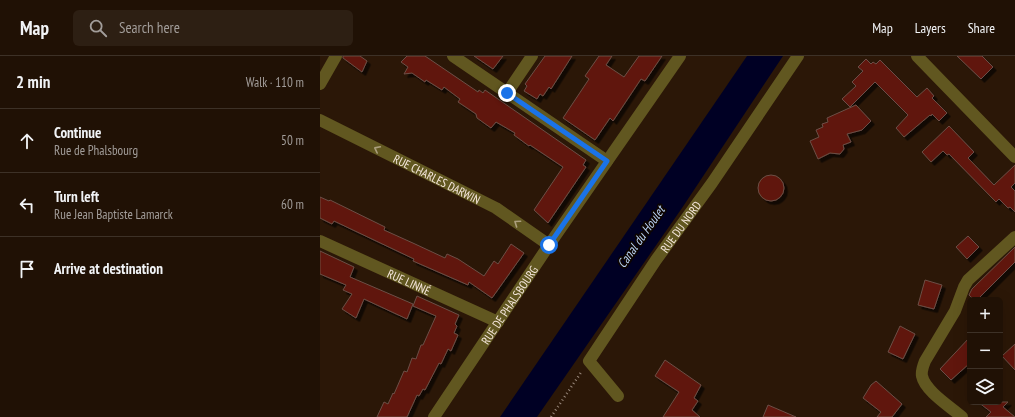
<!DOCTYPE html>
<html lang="en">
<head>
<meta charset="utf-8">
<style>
  :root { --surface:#201105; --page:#2d1f13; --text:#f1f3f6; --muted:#a29d9a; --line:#3d3127 }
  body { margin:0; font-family:"PT Sans Narrow",sans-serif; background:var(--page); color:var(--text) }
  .controls { position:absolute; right:12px; bottom:12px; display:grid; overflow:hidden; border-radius:6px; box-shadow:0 4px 16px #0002 }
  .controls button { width:36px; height:36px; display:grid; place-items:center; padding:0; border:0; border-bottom:1px solid var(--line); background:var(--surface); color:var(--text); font:20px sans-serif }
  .stop { position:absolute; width:12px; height:12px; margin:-9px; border:3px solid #1a73e8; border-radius:50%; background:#fff }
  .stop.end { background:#1a73e8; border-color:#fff; box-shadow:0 1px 4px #0008 }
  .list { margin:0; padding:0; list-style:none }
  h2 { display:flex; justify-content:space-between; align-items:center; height:52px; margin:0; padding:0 16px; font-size:17px }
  h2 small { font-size:13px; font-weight:400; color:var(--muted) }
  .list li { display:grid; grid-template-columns:26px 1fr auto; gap:12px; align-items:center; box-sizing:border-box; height:64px; padding:0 16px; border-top:1px solid var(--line) }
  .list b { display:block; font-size:15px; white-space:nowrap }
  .list p { margin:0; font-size:13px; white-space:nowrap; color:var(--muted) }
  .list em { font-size:13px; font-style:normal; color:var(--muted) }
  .icon { flex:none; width:22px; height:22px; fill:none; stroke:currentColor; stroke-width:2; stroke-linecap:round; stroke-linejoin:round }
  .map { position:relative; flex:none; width:695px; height:361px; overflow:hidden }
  header { display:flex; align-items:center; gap:24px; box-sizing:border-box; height:56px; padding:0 20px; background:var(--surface); border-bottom:1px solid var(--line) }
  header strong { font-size:19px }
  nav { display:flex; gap:22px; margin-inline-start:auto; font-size:14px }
  .search { width:280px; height:36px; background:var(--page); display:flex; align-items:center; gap:10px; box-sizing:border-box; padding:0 14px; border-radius:6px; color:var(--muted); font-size:15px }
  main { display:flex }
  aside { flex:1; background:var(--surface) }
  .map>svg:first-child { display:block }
</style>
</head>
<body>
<header>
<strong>Map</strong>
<div class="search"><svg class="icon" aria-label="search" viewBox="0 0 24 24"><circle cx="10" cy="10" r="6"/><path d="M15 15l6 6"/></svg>Search here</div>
<nav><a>Map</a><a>Layers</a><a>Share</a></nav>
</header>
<main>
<aside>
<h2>2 min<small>Walk · 110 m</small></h2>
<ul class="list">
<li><svg class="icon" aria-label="ahead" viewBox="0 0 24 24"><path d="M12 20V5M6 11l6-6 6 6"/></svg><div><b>Continue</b><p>Rue de Phalsbourg</p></div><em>50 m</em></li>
<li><svg class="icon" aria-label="left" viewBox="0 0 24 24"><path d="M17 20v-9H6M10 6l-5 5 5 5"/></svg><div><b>Turn left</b><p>Rue Jean Baptiste Lamarck</p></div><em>60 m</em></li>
<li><svg class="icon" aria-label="arrive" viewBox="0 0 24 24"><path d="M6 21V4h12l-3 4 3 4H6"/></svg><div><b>Arrive at destination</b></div></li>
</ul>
</aside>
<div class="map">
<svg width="695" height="361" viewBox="0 0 695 361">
  <defs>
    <filter id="shadow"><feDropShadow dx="3.5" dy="3.5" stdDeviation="0" flood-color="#0009"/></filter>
  </defs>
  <rect width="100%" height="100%" fill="#2b1707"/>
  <path fill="#000024" d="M427,0h36l-101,152 -145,209h-37z"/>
  <path fill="#601808" stroke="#6c4e47" filter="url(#shadow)" d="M23,0h17l7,5 -5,11 -19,-14z
    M87,0h18l53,36 1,-2 4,3 2,-3 101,70 -3,5 3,2 -38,56 -14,-13 29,-43 -33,-22 -1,1 -15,-11 1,-2 -19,-11 -5,6 -14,-10 -1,-4 -18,-12 2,-3 -16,-12 -2,3 -16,-10 -1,2 -13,-9 -8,1 4,-7 -7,-5z
    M154,0h29l-10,13z
    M225,0h27l-21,33 -2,-2 -6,9 -3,-2 -3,5 -13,-8 3,-5 -2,-2z
    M279,0h13l-6,9 18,12 15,-21h23l-17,25 -4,-2 -28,42 -3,-3 -15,22 -32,-22 26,-39 -4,-3z
    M637,0h25l11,11 -12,12z
    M546,3l5,5 2,-2 3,2 4,-4 37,37 10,-9 7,8 -2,2 15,15 -8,8 -7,-7 -1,2 -1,-1 -26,22 -8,-9 12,-13 -33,-33 -25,25 -8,-8 14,-13 -4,-4 11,-11 -5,-4z
    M536,49l15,16 -9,9 -15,4 4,8 -8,3 1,4 -4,5 -10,-1 -12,6 -8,-18 9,-4 -3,-7 7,-3 -1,-3 6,-2 -1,-4z
    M629,70l25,26 -6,6 26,27 21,-20v18l-4,4 4,4v21l-5,-5 -2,1 -9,-9 -3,3 -47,-48 -2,1 -4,-4 -12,11 -9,-10z
    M438 132a13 13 0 1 1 26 0a13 13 0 1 1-26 0Z
    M0,141l9,4 1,-1 55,27 -1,3 31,14 30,14 2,-4 11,5 26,17 10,-15 4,3 13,-20 13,9 -32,45 -23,-16 -1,3 -55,-24 1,-2 -80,-38 -2,3 -12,-6z
    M648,180l11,11 -12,12 -11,-12z
    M695,191v15l-38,38h-3l-5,-5 3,-6z
    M0,195l34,16 -4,10 63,27 -6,15 -43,-20 -8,19 -14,-9 10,-15 -9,-4 3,-5 -26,-11z
    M605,224l17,5 -8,24 -16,-4z
    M97,240l42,19 -4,9 2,2 -3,7 4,2 -7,16 -3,-2 -7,15 -2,-1 -14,27 -2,-1 -4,7 -2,-1 -10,22h-30l7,-15 4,2 5,-11 1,1 10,-23 3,1 5,-14 4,1 5,-14h2l13,-29 -23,-10z
    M580,270l15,8 -12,25 -15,-7z
    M650,281v26l-19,17 -11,-11z
    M695,288v26l-13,-14z
    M345,304l36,25 -7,13 4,3 -6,9 8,7h-37l16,-25 -24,-16z
    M556,325l26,23 -10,13h-15l4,-5 -18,-14 8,-13z
    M658,346h30l-5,5 12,10h-29l5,-5z
    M448,349l28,12h-33z"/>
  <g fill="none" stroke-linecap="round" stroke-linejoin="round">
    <path stroke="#99887b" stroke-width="2.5" stroke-dasharray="1 3" stroke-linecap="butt" d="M231,361l31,-46"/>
    <g stroke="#615720" stroke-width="12">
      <path d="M133,0l154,105"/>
      <path d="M597,0l98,101"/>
      <path d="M0,28l16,-28"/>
      <path d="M187,37l25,-37"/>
      <path id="s1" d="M0,64l176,88 53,37"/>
      <path id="s2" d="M0,185l178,81"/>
      <path id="s3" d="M298,340l-29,-35 67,-101 56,-77 86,-127"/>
      <path id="s4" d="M114,361l115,-172 131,-189"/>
      <path d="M642,361c-11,-10 -37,-26 -40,-41 -1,-5 1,-10 3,-15l30,-50 9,-24 4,-7 47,-43"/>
    </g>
  </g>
  <defs><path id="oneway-chevron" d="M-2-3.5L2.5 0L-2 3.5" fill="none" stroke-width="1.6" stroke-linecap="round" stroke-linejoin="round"/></defs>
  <g stroke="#ac9f7e">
    <use href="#oneway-chevron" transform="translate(57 93) rotate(-153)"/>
    <use href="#oneway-chevron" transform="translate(197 167) rotate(-145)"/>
  </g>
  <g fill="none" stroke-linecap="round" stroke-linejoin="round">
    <path stroke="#1a73e8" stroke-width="5" d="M187,37l100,68 -58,84"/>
  </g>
  <g text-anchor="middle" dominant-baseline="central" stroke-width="3.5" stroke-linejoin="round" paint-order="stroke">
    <g font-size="12" fill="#f6e7dd" stroke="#0d0502">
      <text stroke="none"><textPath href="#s1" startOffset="131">RUE CHARLES DARWIN</textPath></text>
      <text stroke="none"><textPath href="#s3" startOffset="208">RUE DU NORD</textPath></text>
      <text stroke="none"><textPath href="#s2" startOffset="98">RUE LINNÉ</textPath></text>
      <text stroke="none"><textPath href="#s4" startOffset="135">RUE DE PHALSBOURG</textPath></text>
    </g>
    <g font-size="13" font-style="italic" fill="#bad2f4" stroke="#0d0502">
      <text transform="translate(321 181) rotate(-55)">Canal du Houlet</text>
    </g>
  </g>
</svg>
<div class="controls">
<button>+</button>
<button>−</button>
<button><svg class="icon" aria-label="layers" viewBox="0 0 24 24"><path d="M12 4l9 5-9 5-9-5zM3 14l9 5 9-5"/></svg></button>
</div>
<div class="stop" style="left:229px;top:189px"></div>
<div class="stop end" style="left:187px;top:37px"></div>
</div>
</main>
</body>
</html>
